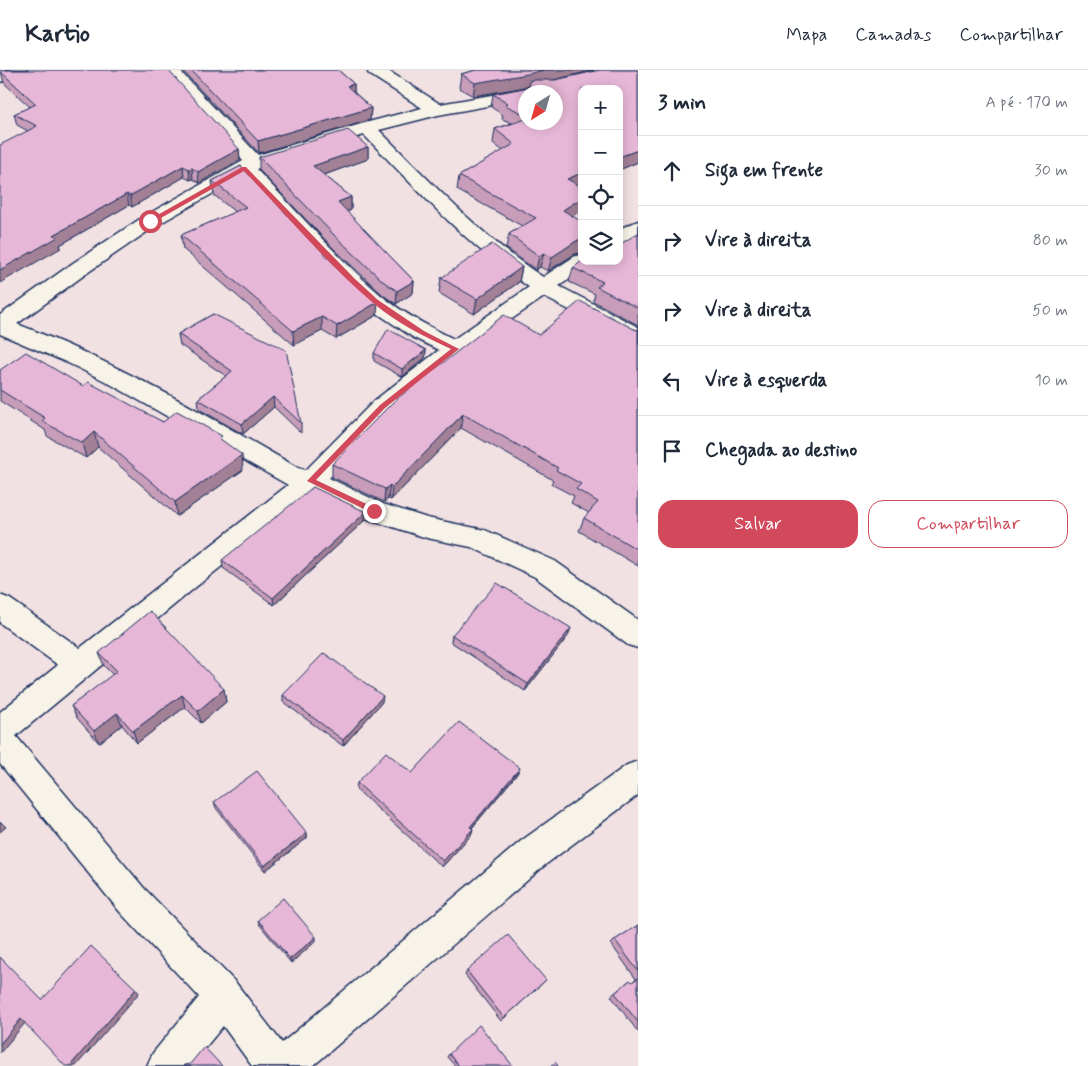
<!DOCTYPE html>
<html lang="pt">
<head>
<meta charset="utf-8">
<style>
  :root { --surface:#fff; --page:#f2f2f3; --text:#1f2937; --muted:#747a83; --line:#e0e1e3; --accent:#d1495b }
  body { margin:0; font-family:Mynerve,sans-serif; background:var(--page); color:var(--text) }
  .controls { position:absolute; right:15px; top:15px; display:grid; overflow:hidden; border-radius:10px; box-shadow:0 2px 12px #0003 }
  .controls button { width:45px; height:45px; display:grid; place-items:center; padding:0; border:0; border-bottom:1px solid var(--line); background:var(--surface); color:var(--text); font:25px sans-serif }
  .compass { position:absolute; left:518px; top:15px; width:45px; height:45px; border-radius:50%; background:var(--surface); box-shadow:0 2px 12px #0003; rotate:217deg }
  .stop { position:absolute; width:15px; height:15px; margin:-11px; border:4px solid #d1495b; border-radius:50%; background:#fff }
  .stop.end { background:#d1495b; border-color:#fff; box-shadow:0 1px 5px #0008 }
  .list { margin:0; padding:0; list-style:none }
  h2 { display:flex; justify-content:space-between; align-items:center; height:65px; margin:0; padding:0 20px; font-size:21px }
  h2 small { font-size:16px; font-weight:400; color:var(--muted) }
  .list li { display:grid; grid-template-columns:32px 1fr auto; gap:15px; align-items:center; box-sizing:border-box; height:70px; padding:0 20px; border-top:1px solid var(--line) }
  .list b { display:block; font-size:19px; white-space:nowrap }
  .list em { font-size:16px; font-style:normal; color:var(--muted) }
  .actions { display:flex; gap:10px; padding:15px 20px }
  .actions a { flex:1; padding:11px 0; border:1px solid var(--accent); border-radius:15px; text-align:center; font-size:18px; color:var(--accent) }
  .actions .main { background:var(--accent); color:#fff }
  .icon { flex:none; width:28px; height:28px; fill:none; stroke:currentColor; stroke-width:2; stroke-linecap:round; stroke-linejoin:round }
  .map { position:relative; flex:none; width:638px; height:996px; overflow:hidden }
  header { display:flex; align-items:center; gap:30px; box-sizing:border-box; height:70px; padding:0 25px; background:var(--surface); border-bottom:1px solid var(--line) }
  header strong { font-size:24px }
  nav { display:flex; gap:28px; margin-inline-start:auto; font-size:18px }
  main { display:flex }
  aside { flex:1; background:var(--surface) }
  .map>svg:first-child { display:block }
</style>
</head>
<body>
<header>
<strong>Kartio</strong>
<nav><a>Mapa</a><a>Camadas</a><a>Compartilhar</a></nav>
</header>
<main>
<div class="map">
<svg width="638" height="996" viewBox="0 0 638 996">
  <rect width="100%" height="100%" fill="#f2e1e3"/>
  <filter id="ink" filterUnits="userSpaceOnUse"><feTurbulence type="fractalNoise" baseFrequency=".02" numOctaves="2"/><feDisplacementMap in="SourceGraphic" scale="10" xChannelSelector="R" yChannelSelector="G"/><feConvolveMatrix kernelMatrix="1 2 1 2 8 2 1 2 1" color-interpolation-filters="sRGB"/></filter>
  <g filter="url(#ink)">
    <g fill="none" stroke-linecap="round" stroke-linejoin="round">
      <g stroke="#1b2f5e" stroke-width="3">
        <path id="street" d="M3,0h24l-2,4 -25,8v-11z
          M162,0h17l79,85 103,-31 61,-16 -53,-34 -2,-4h20l53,34 86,-15 6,1 2,2h-8v7l-88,16 -59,15c52,52 102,107 164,147l32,-21 7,-1v6h10l-3,5 -30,20 79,41v16l-8,-2 -86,-44 -60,41 -92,75 -63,65 54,26 44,14 58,12 70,31 83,59v28l-10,-3 -93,-68 -64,-30 -44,-9 -62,-20 -52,-25 -116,93 -181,150 128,152 92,95 46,60 239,-202 106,-76 11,-4v34l-93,70 -232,201h-61l-29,-40 -33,40h-43l6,-13 46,-56 -79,-85 -120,-148v-52l58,-47 -58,-42v-28l10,4 70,49 208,-163 -183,-104 -37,-18 -68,-29v-19l73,-52 70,-46 100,-56zM364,65c52,53 102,110 165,152l-75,52c-25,-12 -51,-26 -72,-43 -45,-38 -85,-85 -126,-127zM242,107l103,109 23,21 46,31 25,12 -65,51 -68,69 -8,-2c-91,-53 -182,-106 -281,-144l70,-51 70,-48z
          M638,151v14l-19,9v-15z"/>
      </g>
      <use href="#street" fill="#f7f3e8" fill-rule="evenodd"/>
    </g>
    <path fill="#c79db9" stroke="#1b2f5e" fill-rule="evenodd" d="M182,0h156l16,14v8l17,16 -1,12 -111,33z
      M476,0h118l-41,10 47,-10h38v92l-19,8v-81h-37v96l-2,1 2,1v23l-10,6 10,6v31l-7,1 -27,17 -8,-4 -4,3 -30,-22 3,-14 13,-8 -65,-36 2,-14 44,-25 -10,-8 2,-14 17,-6 -10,-4 1,-4 -12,-8 2,-13 36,-7v-1l-56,10 -14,-8 2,-14zM526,22h30v30h-30z
      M1,2l238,77 1,11 -41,23 -6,-4 -3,1 -6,-3 -52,30 -3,-2 -69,40 1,3 -33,-117 -11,-6 -3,-11 16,-7 -26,-24z
      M368,77v12l-44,16 27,22v13l-4,2 67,69 -1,12 -17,11 -13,-9 -49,-46 -75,-79v-13z
      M241,96l136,149 -41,24 -14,-8 -28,14 -111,-96 -2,-14 54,-23 -21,-17 -2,-14z
      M638,163v92l-45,-24 2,-7 -26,-12 4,-14 46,-7z
      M522,197l-3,15 -45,32 -35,-21 2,-15z
      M213,244l88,109v10l-27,-26 -31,27 -44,-25 -1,-10 28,-23 -46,-31 -2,-11z
      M634,259l4,1v236l-59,-35 5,-13 5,-5 -18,-10 3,-7 -23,-12 2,-4 -92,-52 -70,72 -3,-1 -4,3 -52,-25v-13l207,-129z
      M426,280l-1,8 -23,19 -28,-16v-8z
      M0,300l83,16 80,36 60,19 20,29 -66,46 -79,-69 -12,11 -39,-22 -2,-6 -45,-29z
      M366,442l-1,8 -91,85 -51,-37 -1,-8z
      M452,565l116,1 -43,55 -74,-49z
      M99,583l125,36 2,13 -25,21 -16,-16 -48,36 -15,-18 -23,18 -22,-25 -6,-12 42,-31 -9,-9z
      M283,625l99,7 -39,44 -60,-44z
      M412,703l105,1 -45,54 1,1 -2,6 -29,32 -86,-78 1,-6z
      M214,732l93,31v5l-42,33 -49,-63z
      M258,850l58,21 -25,22 -32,-39z
      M638,855v107l-27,-36 19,-16 2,2 4,-3 -25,-35 4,-4z
      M467,901l79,9 -45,41 -36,-46z
      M449,984l64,12h-58l-8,-9z"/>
    <path fill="#a28096" stroke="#1b2f5e" d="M543,0h51l-68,17 -53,9 2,-13z
      M354,14v12l-7,-10z
      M371,38l-1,12 -111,33 -1,-12z
      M368,77v12l-55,20v-13z
      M239,79l1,11 -41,23 -1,-11z
      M638,80v12l-19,8v-13z
      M183,96l1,11 -52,30 -2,-11z
      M192,98l1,11 -3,1 -1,-11z
      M582,103v12l-18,8 3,-14z
      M127,124l2,11 -69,40 1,3 -61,35v-13l54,-35z
      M351,127v13l-13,5v-13z
      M582,128v12l-23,14 4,-14z
      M578,170h4v13l-7,1 -27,17 4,-14z
      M544,183l-4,14 -4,3 3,-14z
      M522,197l-3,15 -45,32 3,-15z
      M414,211l-1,12 -17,11 1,-13z
      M378,232l-1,13 -41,24 1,-13z
      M322,247v14l-28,14 -1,-14z
      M426,280l-1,8 -23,19v-8z
      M273,327l1,10 -31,27 -1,-10z
      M463,344l-2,14 -70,72 1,-13z
      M94,362l4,15 -12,11 -4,-15z
      M242,385l1,15 -66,46 -2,-14z
      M390,415l-2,14 -4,3 1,-13z
      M366,442l-1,8 -91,85 -1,-7z
      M571,558l-3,8 -43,55 3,-7z
      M224,619l2,13 -25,21 -3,-12z
      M182,625l3,12 -48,36 -4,-12z
      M383,626l-1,6 -39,44v-6z
      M117,643l5,12 -23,18 -5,-12z
      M520,698l-3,6 -49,58 2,-5z
      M1,752l5,5 -6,5v-9z
      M473,759l-2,6 -29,32 1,-6z
      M307,763v5l-42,33 -1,-5z
      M316,867v4l-25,22 -1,-4z
      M136,919l3,4 -63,73h-6z
      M21,949l4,4 -25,30v-9z"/>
    <path fill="#e7b7d7" stroke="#1b2f5e" d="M7,0h161l71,79 -41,23 -6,-4 -3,1 -6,-3 -53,30 -3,-2 -73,41 4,2 -58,33v-125l37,-19 -23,-12 22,-10 -35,-32z
      M191,0h147l16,14 -7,2 24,22 -113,33z
      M476,0h67l-15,4 -53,9 -14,-9z
      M600,0h38v80l-19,7v-68h-37v84l-15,6 15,8v11l-19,12 19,12v18h-4l-26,17 -8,-4 -5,3 -30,-22 27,-16 -77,-42 55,-32 -19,-15 31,-10v3h30v-30h-30v23l-21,-10 3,-2 -15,-9 36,-7 1,-7h25z
      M348,60l20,17 -55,19 38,31 -13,5 76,79 -17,10 -13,-9 -49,-46 -76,-79z
      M241,96l103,108 34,28 -41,24 -15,-9 -29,14 -112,-96 65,-28 -34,-26z
      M638,163v75l-41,-21 6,-5 -30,-14 9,-7h37v-16z
      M492,174l30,23 -45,32 -36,-21z
      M580,231l54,28 4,1v220l-54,-32 14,-16 -22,-13 5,-5 -25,-14 2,-2 -95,-54 -71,73 -2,-2 -5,4 -53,-25 62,-63 110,-86 35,20z
      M213,244l73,36 15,73 -28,-26 -31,27 -44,-25 34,-28 -54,-37z
      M388,259l38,21 -24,19 -28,-16z
      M26,282l57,34 5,-4 75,40 14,-11 45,25 -3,2 23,17 -67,47 -81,-70 -12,11 -40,-22 3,-3 -45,-28v-20z
      M313,417l53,25 -93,86 -51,-38z
      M497,513l74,45 -43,56 -76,-49z
      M150,541l74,78 -26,22 -16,-16 -49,36 -16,-18 -23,18 -23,-25 46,-35 -18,-18z
      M324,583l59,43 -40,44 -60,-45z
      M459,652l61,46 -50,59 3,2 -30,32 -86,-78 29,-31 26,21z
      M257,701l50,62 -43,33 -50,-64z
      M283,828l33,39 -26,22 -32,-39z
      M638,855v46l-23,-31z
      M508,865l38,45 -42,38 -37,-47z
      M91,876l45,43 -66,77h-5l-44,-47 -21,25v-87l42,43z
      M638,908v44l-23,-29 15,-13 2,2z
      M479,955l34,41h-54l-10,-12z
      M204,977l18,19h-39l1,-1 6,-1z
      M555,992l3,4h-7z"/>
  </g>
  <path fill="#d1495b" d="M242,97h4l109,112 23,21 46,31 35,18 -74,59 -69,72 61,29v4h-5l-65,-32 73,-76 71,-56c-28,-13 -56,-27 -79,-47 -46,-39 -86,-88 -128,-131l-92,52 -5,-2z"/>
</svg>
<div class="controls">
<button>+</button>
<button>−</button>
<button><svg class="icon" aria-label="locate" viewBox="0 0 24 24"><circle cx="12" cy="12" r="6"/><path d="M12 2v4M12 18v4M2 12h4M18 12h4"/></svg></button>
<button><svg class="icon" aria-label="layers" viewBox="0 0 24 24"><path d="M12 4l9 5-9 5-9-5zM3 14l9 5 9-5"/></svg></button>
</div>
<svg class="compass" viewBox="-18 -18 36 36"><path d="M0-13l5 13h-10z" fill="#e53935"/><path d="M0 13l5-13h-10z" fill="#747a83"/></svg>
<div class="stop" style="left:150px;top:151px"></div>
<div class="stop end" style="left:374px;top:441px"></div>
</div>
<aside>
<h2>3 min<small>A pé · 170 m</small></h2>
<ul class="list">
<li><svg class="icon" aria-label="ahead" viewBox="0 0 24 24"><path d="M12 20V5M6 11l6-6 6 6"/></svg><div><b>Siga em frente</b></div><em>30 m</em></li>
<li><svg class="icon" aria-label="right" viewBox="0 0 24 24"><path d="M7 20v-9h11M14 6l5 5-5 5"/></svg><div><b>Vire à direita</b></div><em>80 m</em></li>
<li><svg class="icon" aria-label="right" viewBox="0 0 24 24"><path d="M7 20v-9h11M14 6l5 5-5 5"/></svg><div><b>Vire à direita</b></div><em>50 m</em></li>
<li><svg class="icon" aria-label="left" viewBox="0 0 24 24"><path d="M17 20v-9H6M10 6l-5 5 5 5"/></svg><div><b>Vire à esquerda</b></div><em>10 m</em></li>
<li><svg class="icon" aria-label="arrive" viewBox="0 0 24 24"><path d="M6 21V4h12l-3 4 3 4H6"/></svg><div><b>Chegada ao destino</b></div></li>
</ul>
<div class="actions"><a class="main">Salvar</a><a>Compartilhar</a></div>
</aside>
</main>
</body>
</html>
